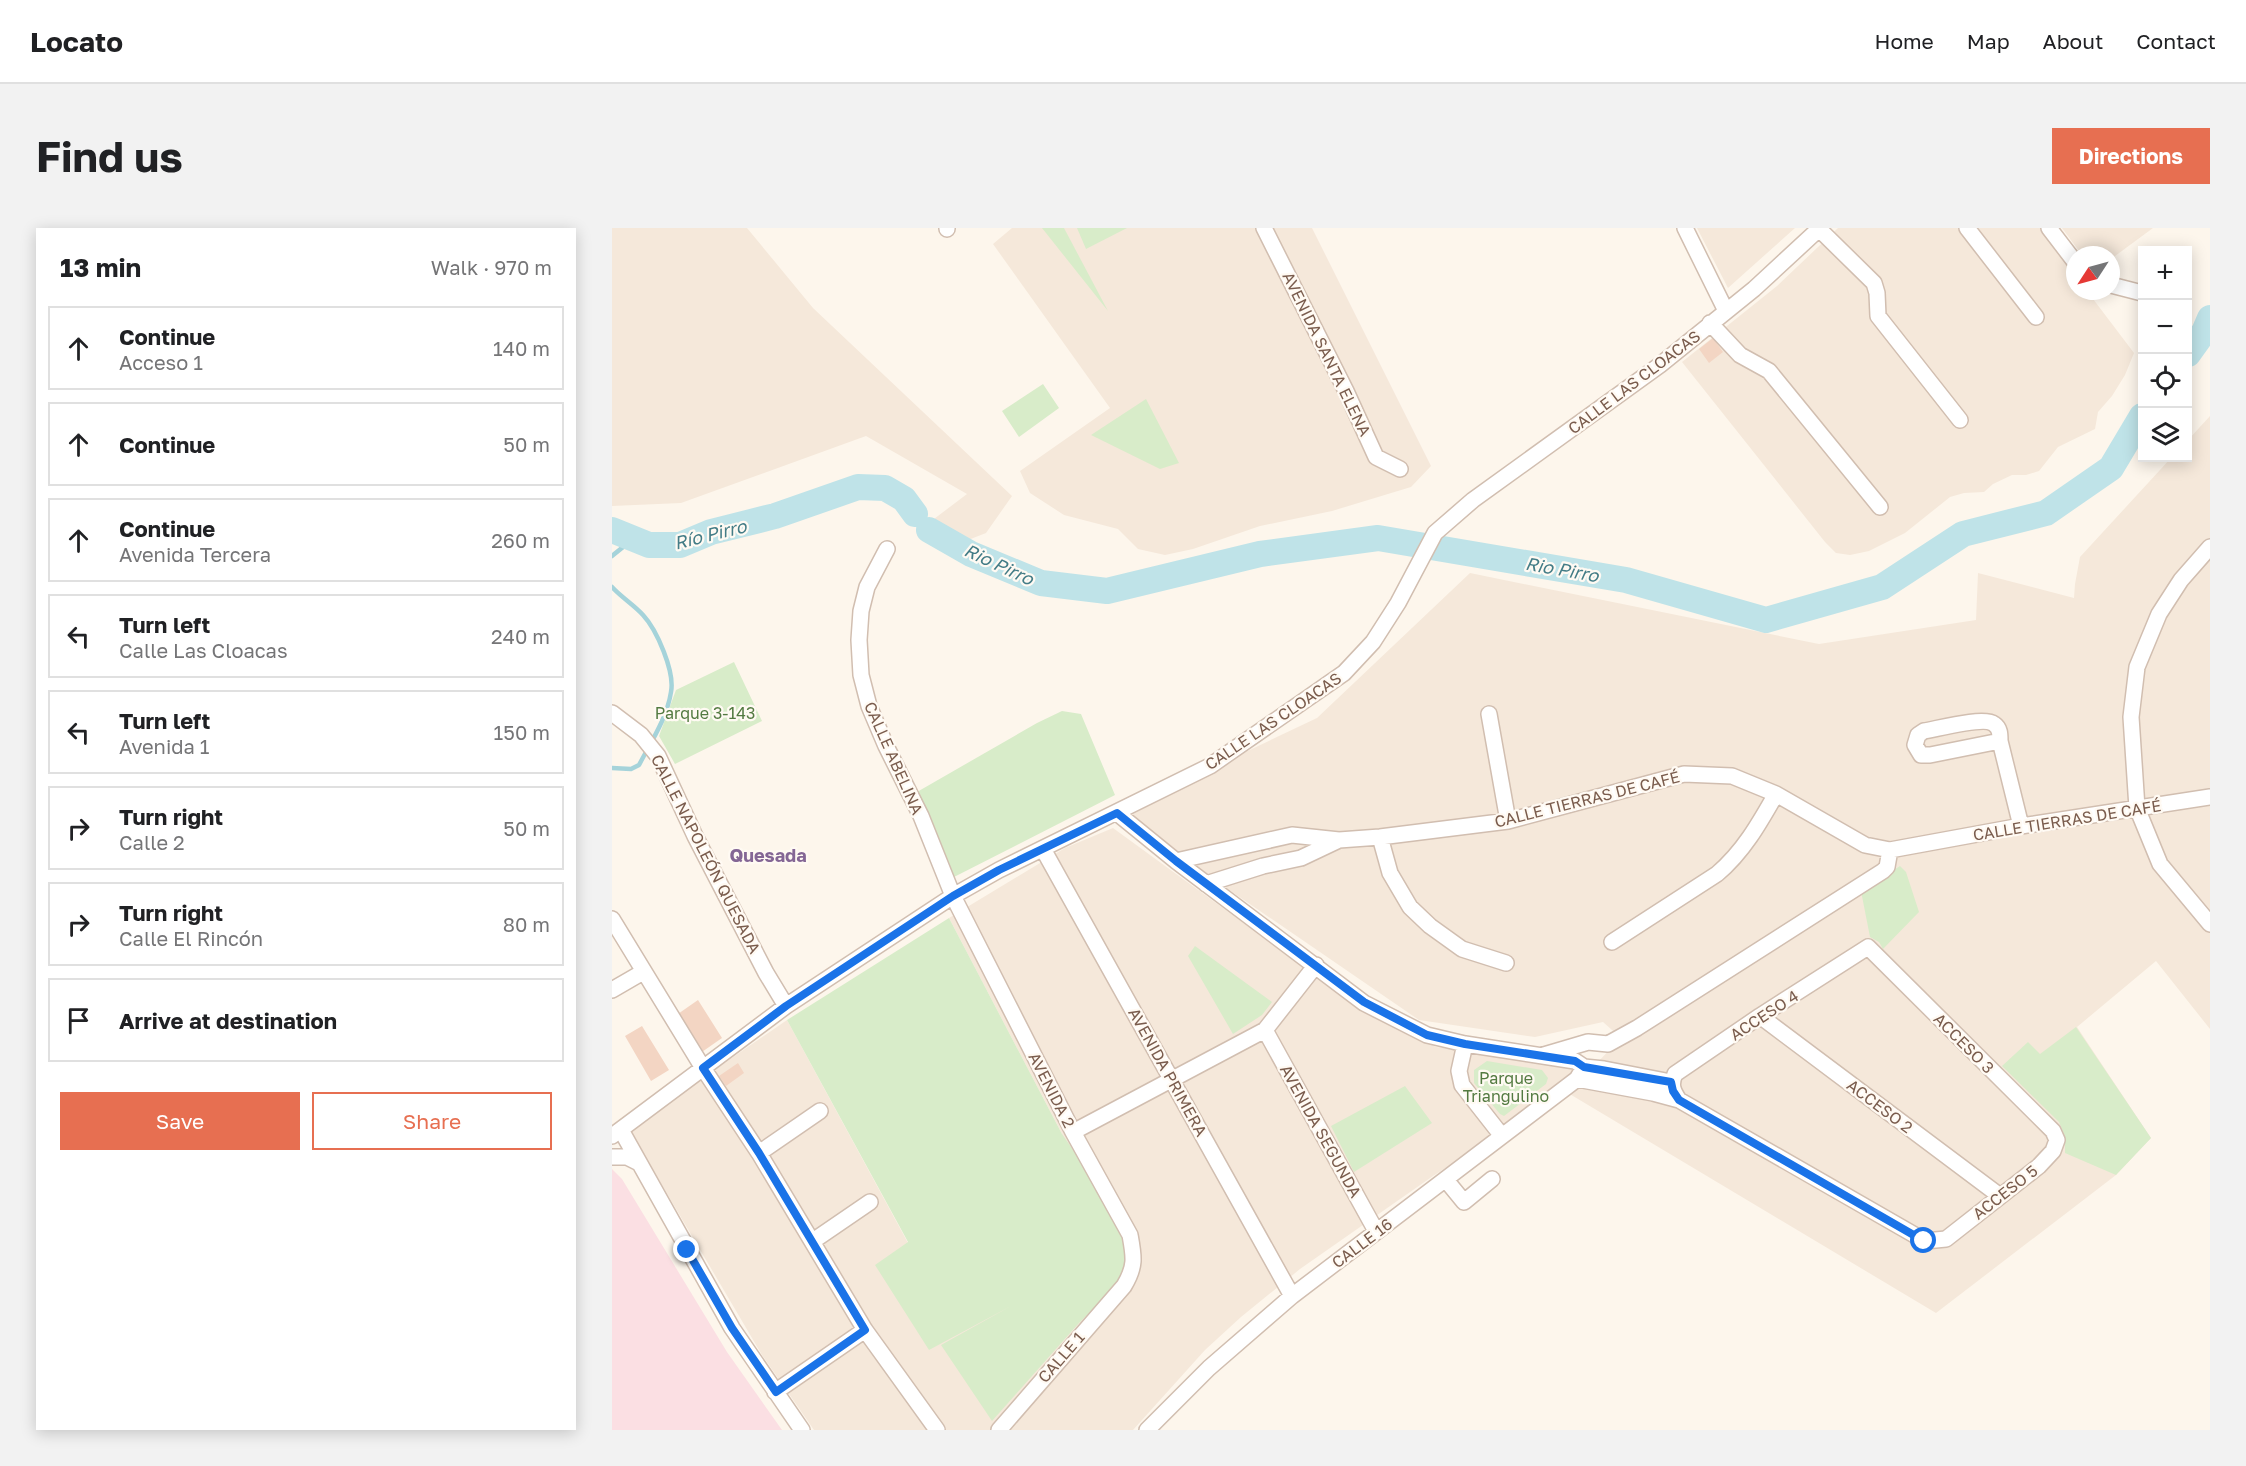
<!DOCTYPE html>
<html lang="en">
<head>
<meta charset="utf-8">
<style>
  :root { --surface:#fff; --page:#f2f2f2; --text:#202124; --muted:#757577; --line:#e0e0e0; --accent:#e76f51 }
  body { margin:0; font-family:"Golos Text",sans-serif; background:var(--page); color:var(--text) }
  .controls { position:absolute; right:18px; top:18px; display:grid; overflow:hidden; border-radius:0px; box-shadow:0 3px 15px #0003 }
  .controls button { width:54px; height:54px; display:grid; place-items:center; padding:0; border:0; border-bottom:2px solid var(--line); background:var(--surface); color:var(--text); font:30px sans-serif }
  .compass { position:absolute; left:1454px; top:18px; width:54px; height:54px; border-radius:50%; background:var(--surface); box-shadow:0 3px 15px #0003; rotate:234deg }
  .stop { position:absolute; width:18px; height:18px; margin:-14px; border:4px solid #1a73e8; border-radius:50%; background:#fff }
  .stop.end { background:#1a73e8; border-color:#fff; box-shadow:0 2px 6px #0008 }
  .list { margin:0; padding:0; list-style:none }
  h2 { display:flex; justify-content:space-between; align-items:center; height:78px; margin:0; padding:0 24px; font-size:26px }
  h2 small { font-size:20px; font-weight:400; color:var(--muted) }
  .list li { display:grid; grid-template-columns:39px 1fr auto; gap:18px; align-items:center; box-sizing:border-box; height:84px; margin:0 12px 12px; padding:0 12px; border:2px solid var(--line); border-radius:0px }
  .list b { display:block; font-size:22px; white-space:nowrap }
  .list p { margin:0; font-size:20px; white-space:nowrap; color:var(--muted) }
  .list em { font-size:20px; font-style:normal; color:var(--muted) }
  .actions { display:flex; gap:12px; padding:18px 24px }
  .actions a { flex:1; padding:14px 0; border:2px solid var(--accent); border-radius:0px; text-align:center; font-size:21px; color:var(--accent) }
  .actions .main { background:var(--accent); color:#fff }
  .icon { flex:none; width:33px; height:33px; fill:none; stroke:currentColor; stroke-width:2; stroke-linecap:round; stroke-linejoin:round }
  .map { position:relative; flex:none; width:1598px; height:1202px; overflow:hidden; border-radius:0px }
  header { display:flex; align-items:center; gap:36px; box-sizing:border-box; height:84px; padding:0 30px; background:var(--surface); border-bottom:2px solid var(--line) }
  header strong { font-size:28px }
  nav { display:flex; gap:33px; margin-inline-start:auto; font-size:21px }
  .intro { display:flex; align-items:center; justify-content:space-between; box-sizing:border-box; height:144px; padding:0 36px }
  h1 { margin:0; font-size:42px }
  .button { padding:15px 27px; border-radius:0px; background:var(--accent); color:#fff; font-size:21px; font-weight:700 }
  main { display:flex; gap:36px; padding:0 36px }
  aside { flex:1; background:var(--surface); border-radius:0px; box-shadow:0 3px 15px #0003 }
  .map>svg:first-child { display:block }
</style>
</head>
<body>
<header>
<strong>Locato</strong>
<nav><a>Home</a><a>Map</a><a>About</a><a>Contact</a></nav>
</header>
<div class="intro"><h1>Find us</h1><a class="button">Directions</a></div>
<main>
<aside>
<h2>13 min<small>Walk · 970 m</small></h2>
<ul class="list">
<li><svg class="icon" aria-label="ahead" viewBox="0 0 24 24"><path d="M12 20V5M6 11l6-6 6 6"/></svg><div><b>Continue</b><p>Acceso 1</p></div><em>140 m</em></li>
<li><svg class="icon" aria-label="ahead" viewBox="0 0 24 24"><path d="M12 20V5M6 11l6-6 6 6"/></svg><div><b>Continue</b></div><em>50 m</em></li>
<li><svg class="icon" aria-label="ahead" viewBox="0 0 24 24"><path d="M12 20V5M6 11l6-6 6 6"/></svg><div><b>Continue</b><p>Avenida Tercera</p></div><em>260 m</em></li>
<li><svg class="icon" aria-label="left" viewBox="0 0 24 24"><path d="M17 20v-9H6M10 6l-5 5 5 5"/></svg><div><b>Turn left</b><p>Calle Las Cloacas</p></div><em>240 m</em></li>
<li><svg class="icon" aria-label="left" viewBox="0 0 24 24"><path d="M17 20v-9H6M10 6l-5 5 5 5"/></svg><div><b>Turn left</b><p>Avenida 1</p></div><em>150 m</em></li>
<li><svg class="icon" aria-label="right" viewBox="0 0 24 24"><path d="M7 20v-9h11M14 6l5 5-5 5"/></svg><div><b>Turn right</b><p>Calle 2</p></div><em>50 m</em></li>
<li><svg class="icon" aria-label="right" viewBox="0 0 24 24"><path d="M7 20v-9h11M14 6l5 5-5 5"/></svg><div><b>Turn right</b><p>Calle El Rincón</p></div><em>80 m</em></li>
<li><svg class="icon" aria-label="arrive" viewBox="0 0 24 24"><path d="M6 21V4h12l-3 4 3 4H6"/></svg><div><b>Arrive at destination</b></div></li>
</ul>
<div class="actions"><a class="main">Save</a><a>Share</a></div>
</aside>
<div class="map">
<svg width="1598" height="1202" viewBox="0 0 1598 1202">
  <rect width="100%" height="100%" fill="#fdf6ec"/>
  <path fill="#f5e8da" d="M0,0h135l66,80 199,188 -26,37 -23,9 -33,-20 37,-28 -101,-58 -185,67 -69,3z
    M400,0h300l119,238 -20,21 -79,24 -72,15 -67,23 -28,6 -27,-6 -20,-20 -54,-14 -34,-22 -10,-22 90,-63 -117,-164z
    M1085,0h98l-67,60z
    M1226,0h202l35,47v16h12l47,62 -9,22 -13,21 -14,16 -3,17 -37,18 -19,24 -13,4h-14l-19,9 -9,8 -20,1 -14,4 -45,36 -36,18 -19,4 -14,-2 -11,-11 -143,-180 95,-76z
    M1450,0h91l-42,31v-4h-29z
    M1598,188v613l-54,-68 -79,66 74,111 -35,37 -180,138 -368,-220 53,-55 -18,-16 -68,15 -116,-17 -302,-207 200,-95 153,-145 349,71 157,-24 2,-47 96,25 1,-14 5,-27 91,-99h17v-18z
    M501,600l253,184 70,35 143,21 -83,67 -63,41 -133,93 -59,48 -36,33 -72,80h-319l-52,-75 -133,-226 158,-109 121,223 21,107 133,-216 -113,-216 116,-70z"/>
  <path fill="#fbdfe3" d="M0,941l10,10 105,173 55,78h-170z"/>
  <path fill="#d8ecc9" d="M430,0h22l44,83z
    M465,0h50l-41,21z
    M431,156l16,24 -40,29 -17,-26z
    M534,171l33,64 -19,6 -69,-34z
    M122,434l28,59 -87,43 -16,-28 17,-46z
    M450,483l19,3 34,81 -161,82 -37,-85 120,-69z
    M1288,638l6,6 13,40 -36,37 -4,-7 -9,-5 -9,-46z
    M337,690l113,216 28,40 34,62 4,17 -9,30 -40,40 -87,98 -51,-76 70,-39 -82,44 -54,-85 33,-23 -121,-222z
    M583,718l77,56 -10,13 -29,19 -45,-78z
    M1464,799l75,111 -35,37 -51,-22v-17l-6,-14 -57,-56 26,-24 12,12z
    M875,833l55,9 6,8 -2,6 -42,32 -4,-2 -26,-31v-13z
    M793,858l27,37 -78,49 -23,-46z"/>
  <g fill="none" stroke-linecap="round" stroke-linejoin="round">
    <path stroke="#a5d3da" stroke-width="4.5" d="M0,328l21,-17
      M0,359c9,10 22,18 31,28 14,15 32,57 28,77 -4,26 -20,50 -32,73l-8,4 -19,-1"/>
    <path stroke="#bfe3e8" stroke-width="26" d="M1576,126l16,-22 6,-14
      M0,302l37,15h31l31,-13 64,-16 83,-29 27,1 19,11 11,15
      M317,302l42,24 70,29 66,8 153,-37 118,-16 248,42 140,40 116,-33 81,-53 83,-21 65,-45 31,-52"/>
  </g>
  <path fill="#f3d5c3" d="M1101,110l10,14 -14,11 -10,-14z
    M86,772l24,38 -23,16 -24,-38z
    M30,798l27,44 -18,11 -26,-45z
    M126,835l6,10 -18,13 -7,-10z"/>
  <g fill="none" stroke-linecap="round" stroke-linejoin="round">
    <g stroke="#d1beb0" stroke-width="18">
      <path id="minor" d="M335,0v1
        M652,0l82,163 30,66 24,12
        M1073,0l41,83
        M1355,0l69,89
        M1437,0l26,34
        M1207,1l55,54 3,10 1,23 82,104
        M1499,57l31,8
        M1098,95l30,32 29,16 111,136
        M1598,319l-29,33 -22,34 -22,53 -6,50 6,91 23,56 50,60
        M275,321l-20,38 -6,24 -2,29 2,35 8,31 17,40 35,70 32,80 120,236 57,103c4,22 6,31 -6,51l-125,144
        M0,485l29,22 17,21 37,80 71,137 20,33
        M877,486l19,107
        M1388,513l-70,14h-9l-6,-10 3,-10 6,-4c13,-2 60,-15 70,-7 6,4 6,10 6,17l21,85
        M505,585l59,48 188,142 63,32 38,9 110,17 9,6
        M768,609l10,36 20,34 20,19 32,23 44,14
        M431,621l249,447
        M564,633l116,-26 47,5 41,-3 128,-16 176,-47 48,2 44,18 89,51 25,5 131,-24 189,-29
        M594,656l57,-18 38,-8 38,-18
        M0,691l91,149 56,85 106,177 72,100
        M1000,714l105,-68c26,-22 42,-50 59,-80
        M1256,719l185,184 4,9 -4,11 -14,15 -93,73 -21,2 -246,-141c-6,-9 -9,-15 -4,-26l85,-58z
        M0,762l31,-18
        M1148,788l240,180
        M653,802l111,201
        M853,816l-6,27 3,14 40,51
        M932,827l44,-13 20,2 29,-16 246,-157 4,-4 3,-17
        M972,839l20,2 67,13
        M965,851l76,14 26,7
        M9,902l111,198 70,102
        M461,904l192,-102 51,-65
        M0,908l174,-130 167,-110 46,-26 211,-104 134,-93 29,-31 25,-39 37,-70 38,-33 187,-135 94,-76 66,-61
        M147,925l61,-42
        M0,929h15l10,5
        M834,952l18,22 28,-23
        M201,1013l57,-39
        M163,1164l90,-62
        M535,1202l62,-62 83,-72 285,-217 7,-12"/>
    </g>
    <use href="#minor" stroke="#fff" stroke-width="15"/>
  </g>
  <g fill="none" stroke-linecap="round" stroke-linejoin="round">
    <path stroke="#1a73e8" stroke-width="8" d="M75,1022l45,78 44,64 89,-62 -106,-177 -56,-85 83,-62 167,-110 46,-26 118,-57 59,48 188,141 63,33 38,9 110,17 9,6 87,15 2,9 6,9 245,141"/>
  </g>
  <g text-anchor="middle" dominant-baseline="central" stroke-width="4.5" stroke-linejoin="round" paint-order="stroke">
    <g font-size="16" fill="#7a5c4d" stroke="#fffaf3">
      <text transform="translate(715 126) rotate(64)">AVENIDA SANTA ELENA</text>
      <text transform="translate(1022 154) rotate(-37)">CALLE LAS CLOACAS</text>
      <text transform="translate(661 493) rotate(-34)">CALLE LAS CLOACAS</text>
      <text transform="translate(282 530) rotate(66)">CALLE ABELINA</text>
      <text transform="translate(975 571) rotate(-14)">CALLE TIERRAS DE CAFÉ</text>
      <text transform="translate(1455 592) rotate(-9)">CALLE TIERRAS DE CAFÉ</text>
      <text transform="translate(94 626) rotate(63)">CALLE NAPOLEÓN QUESADA</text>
      <text transform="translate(1152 787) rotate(-33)">ACCESO 4</text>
      <text transform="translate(1352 815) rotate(45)">ACCESO 3</text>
      <text transform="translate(556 844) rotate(61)">AVENIDA PRIMERA</text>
      <text transform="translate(440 862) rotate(63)">AVENIDA 2</text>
      <text transform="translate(1268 878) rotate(37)">ACCESO 2</text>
      <text transform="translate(709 903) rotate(61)">AVENIDA SEGUNDA</text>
      <text transform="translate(1393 964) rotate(-38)">ACCESO 5</text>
      <text transform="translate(750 1015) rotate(-37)">CALLE 16</text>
      <text transform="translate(449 1129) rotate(-49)">CALLE 1</text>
    </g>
    <g font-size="16" fill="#537a41" stroke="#fffaf3">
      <text x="93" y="485">Parque 3-143</text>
      <text x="894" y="850">Parque<tspan x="894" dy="18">Triangulino</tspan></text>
    </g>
    <g font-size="18" font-style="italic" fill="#437c86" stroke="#fffaf3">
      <text transform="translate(98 306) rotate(-14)">Río Pirro</text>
      <text transform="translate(387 336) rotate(25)">Rio Pirro</text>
      <text transform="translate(950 341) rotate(10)">Rio Pirro</text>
    </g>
    <g font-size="18" font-weight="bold" fill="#846695" stroke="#fffaf3">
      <text x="156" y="627">Quesada</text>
    </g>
  </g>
</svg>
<div class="controls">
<button>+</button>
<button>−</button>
<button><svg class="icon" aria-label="locate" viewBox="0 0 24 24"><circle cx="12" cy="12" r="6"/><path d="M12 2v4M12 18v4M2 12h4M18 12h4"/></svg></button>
<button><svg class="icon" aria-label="layers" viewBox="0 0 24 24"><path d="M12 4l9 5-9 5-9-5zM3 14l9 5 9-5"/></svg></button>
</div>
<svg class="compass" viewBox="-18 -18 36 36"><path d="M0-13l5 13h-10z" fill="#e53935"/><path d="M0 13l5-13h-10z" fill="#757577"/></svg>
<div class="stop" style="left:1312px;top:1013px"></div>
<div class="stop end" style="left:75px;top:1022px"></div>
</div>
</main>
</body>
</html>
